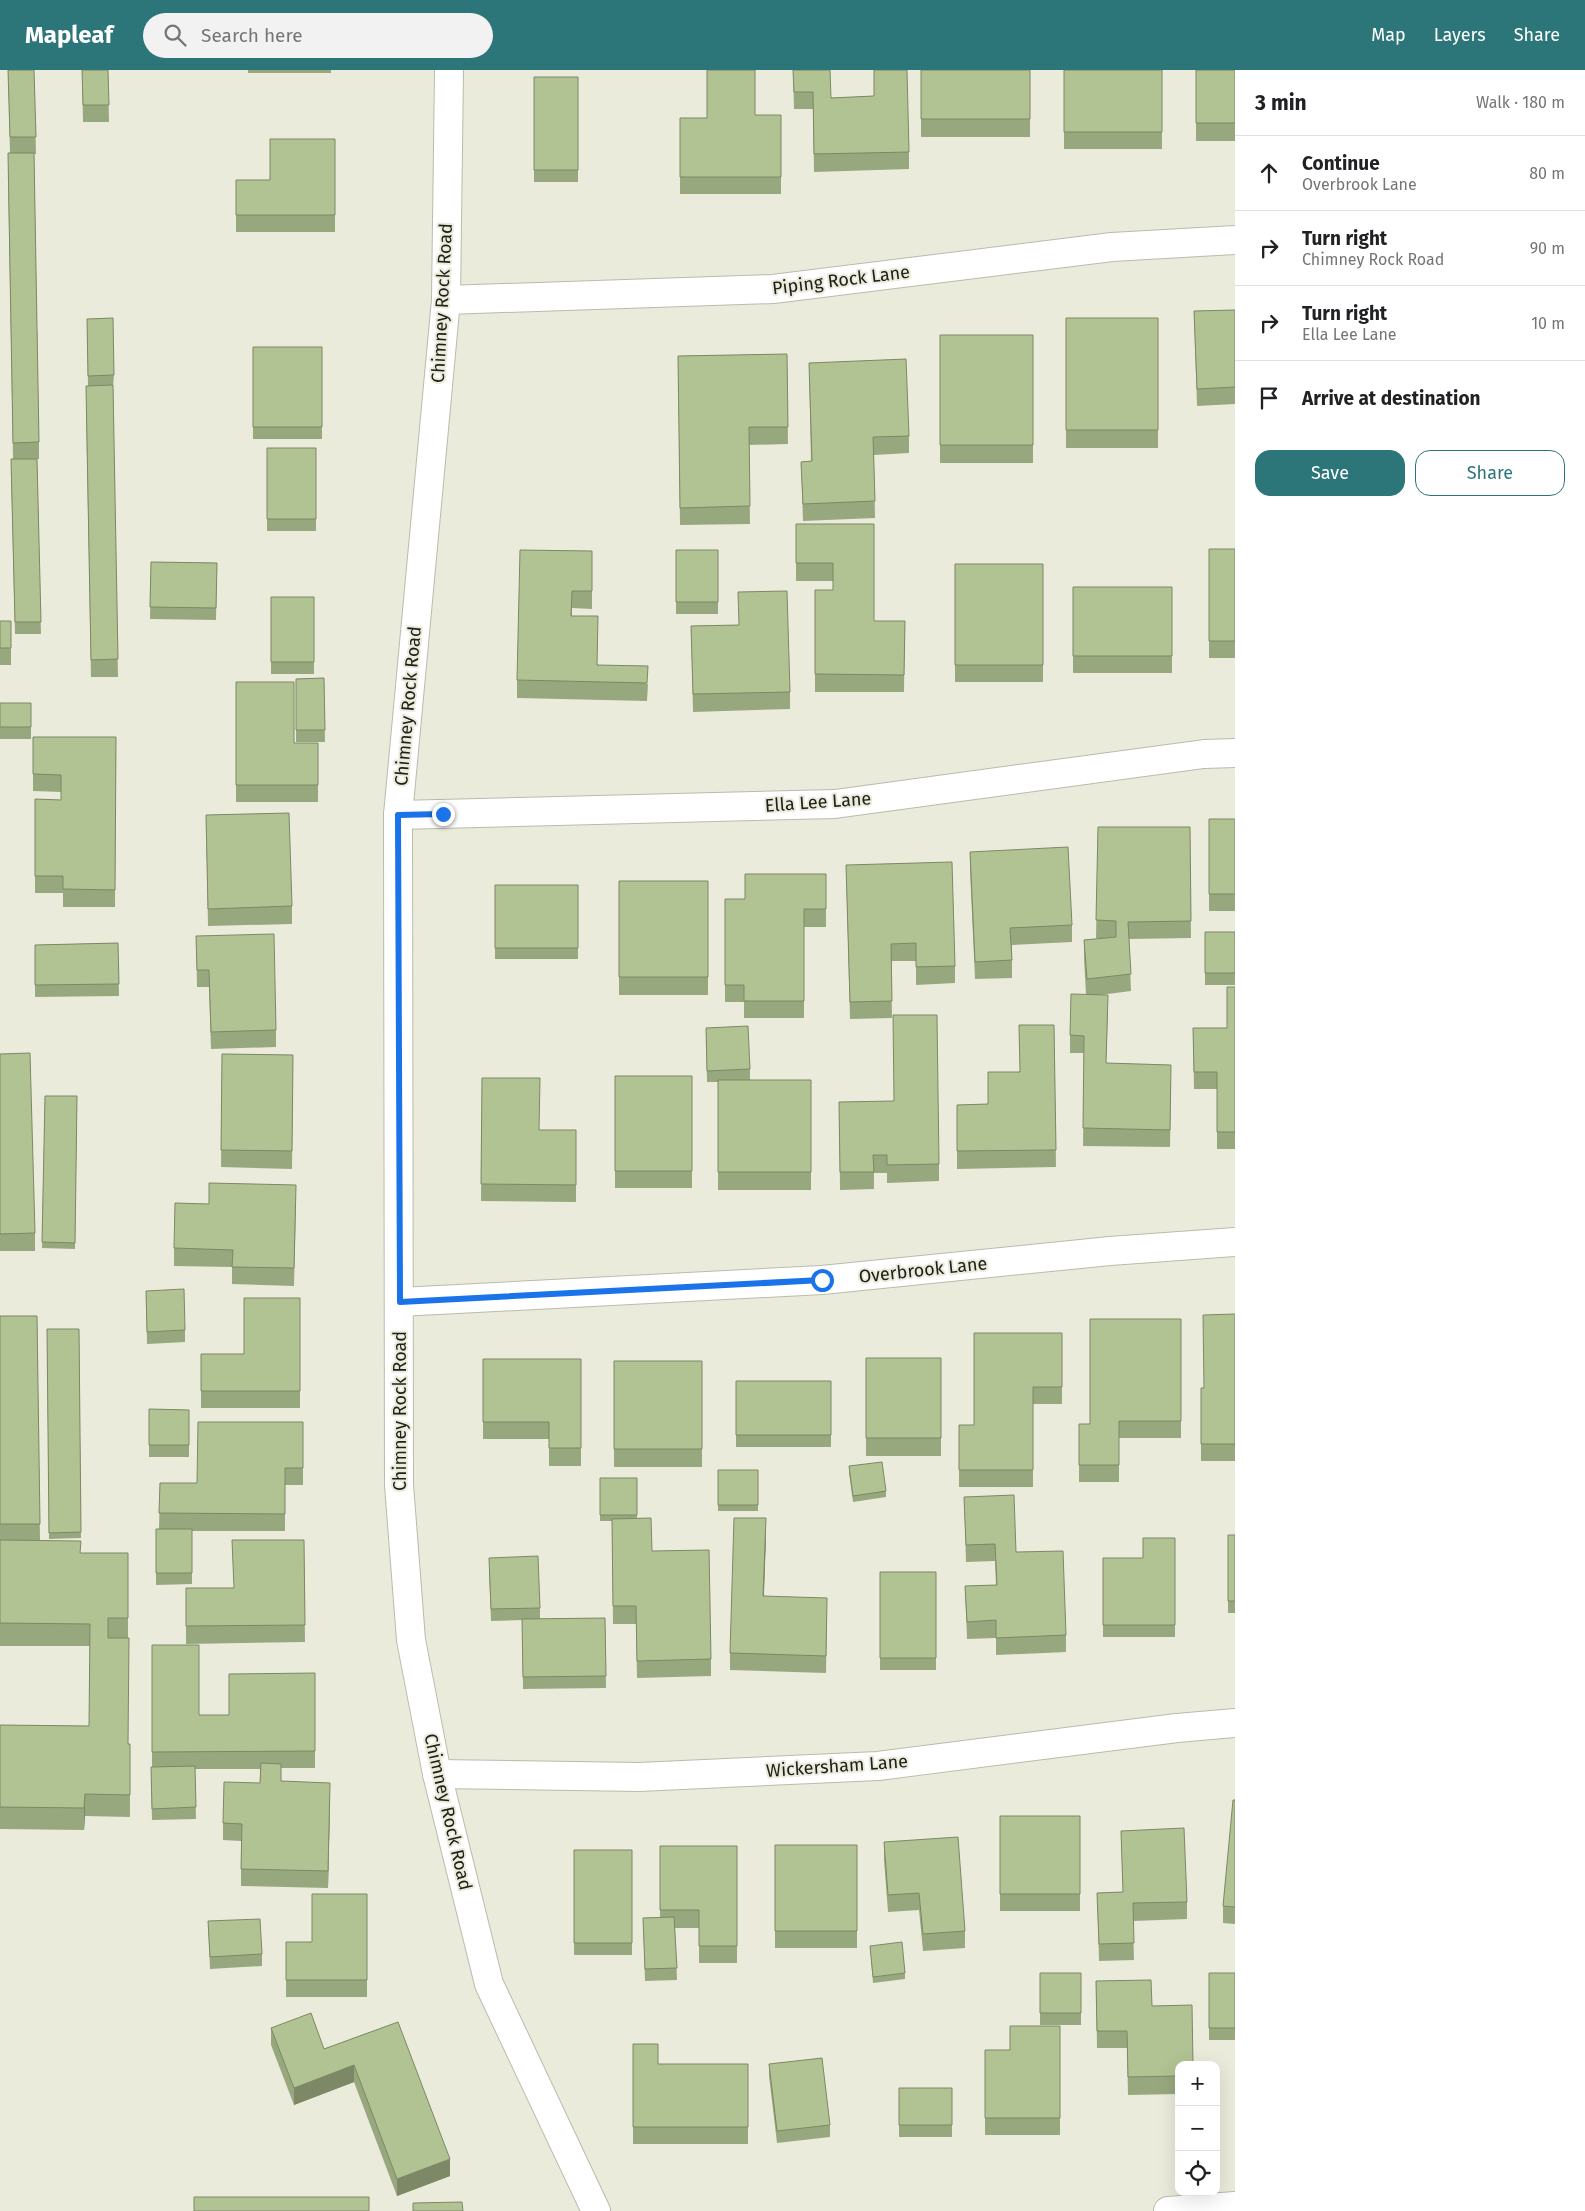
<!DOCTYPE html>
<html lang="en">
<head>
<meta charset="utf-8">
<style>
  :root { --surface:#fff; --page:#f2f2f2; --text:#202124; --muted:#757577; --line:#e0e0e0; --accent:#2c7679 }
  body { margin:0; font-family:"Fira Sans",sans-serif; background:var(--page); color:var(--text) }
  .controls { position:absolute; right:15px; bottom:15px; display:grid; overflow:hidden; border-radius:10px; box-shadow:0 5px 20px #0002 }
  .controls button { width:45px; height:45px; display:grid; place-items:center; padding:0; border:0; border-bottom:1px solid var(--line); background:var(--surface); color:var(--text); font:25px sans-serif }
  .stop { position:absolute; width:15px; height:15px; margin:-11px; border:4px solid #1a73e8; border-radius:50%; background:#fff }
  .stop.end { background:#1a73e8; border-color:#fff; box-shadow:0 1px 5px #0008 }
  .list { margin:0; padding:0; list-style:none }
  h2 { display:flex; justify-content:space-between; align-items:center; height:65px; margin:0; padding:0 20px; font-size:21px }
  h2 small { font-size:16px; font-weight:400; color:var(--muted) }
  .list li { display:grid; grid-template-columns:32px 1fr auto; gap:15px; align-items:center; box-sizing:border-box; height:75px; padding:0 20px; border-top:1px solid var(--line) }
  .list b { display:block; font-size:19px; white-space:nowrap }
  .list p { margin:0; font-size:16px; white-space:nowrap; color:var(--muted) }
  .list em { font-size:16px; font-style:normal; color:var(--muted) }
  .actions { display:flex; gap:10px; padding:15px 20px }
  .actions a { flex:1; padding:11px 0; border:1px solid var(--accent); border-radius:15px; text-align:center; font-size:18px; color:var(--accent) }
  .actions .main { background:var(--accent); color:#fff }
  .icon { flex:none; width:28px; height:28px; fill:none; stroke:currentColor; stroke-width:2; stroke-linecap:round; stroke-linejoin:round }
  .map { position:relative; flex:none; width:1235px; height:2141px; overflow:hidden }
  header { display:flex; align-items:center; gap:30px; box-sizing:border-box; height:70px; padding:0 25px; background:var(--accent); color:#fff }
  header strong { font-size:24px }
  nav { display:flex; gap:28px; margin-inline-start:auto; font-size:18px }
  .search { width:350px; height:45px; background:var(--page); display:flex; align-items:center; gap:12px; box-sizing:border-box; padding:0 18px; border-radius:28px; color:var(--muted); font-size:19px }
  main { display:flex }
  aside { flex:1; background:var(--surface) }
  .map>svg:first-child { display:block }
</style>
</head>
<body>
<header>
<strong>Mapleaf</strong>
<div class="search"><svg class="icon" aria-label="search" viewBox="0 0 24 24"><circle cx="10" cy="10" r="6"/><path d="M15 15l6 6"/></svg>Search here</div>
<nav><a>Map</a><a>Layers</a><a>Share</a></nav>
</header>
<main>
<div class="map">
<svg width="1235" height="2141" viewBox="0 0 1235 2141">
  <rect width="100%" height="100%" fill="#ebebdc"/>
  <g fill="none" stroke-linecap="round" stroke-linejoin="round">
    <g stroke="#bbbbac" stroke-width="30">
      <path id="minor" d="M446,230l327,-11 339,-42 123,-7
        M398,745l437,-11 369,-50 31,-1
        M400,1232l422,-22 288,-29 125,-9
        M437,1704l202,3 239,-11 299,-38 58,-5
        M1168,2141l67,-5"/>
    </g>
    <g stroke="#bbbbac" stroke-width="30">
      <path id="major" d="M449,0l-3,230 -48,515 1,670 12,155 26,134 52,210 107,227"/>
    </g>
    <use href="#minor" stroke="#fff" stroke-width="28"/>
    <use href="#major" stroke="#fff" stroke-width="28"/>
  </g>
  <path fill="#98a87e" d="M8,0h26l2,84h-2l5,288v17h-2l4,175h-26l-4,-163 2,-12 -5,-288 2,-18z
    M82,0h26l1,52h-26z
    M248,0h83v3h-83z
    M793,0l38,28 43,-2 35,56v17l-95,3 -1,-63h-19z
    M921,0h109v67h-109z
    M1064,0h98v79h-98z
    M1196,0h39v71h-39z
    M534,7h44v105h-44z
    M755,45h26v79h-101v-76h27z
    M335,69v93h-99v-52h34z
    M1235,240v94l-38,2 -3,-95z
    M1066,248h92v130h-92z
    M87,249l27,56 -1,12 5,290h-27l-5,-274 2,-17z
    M940,265h93v128h-93z
    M253,277h69v92h-69z
    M787,284l1,90 -39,1 1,79 -70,1 -2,-169z
    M809,293l100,73v17l-35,2 1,63 -72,3 -2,-59 10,-1z
    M267,378h49v83h-49z
    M796,454h78v97h31l-1,71h-89v-102h18v-9h-37z
    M1209,479h26v109h-26z
    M676,480h42v64h-42z
    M592,481v58l-20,-1v8l26,49 50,19 -1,17 -130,-3v-18z
    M151,492l66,1 -1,57 -66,-1z
    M955,494h88v118h-88z
    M1073,517h99v86h-99z
    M271,527h43v77h-43z
    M0,551h11v44h-11z
    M738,555l52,67v17l-97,3 -2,-86z
    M324,608l1,64h-29v-63z
    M236,612l58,61h24v59h-82z
    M0,633h31v36h-31z
    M33,667h83l-1,170h-52v-14h-28v-94l26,1v-8l-28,-1z
    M206,745l86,91v18l-84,2z
    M1209,749h26v92h-26z
    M1098,757h92l1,111 -62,1 2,52 -31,4 8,17 -2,51 65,19 -1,65 -87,-1 1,-93h-14v-18l16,-40 -2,-37v-18l21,-2h-9z
    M970,782l102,73v17l-60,3v33l-37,1 -5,-110z
    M846,795l109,101v17l-39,2v-24h-25l1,57 -42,1z
    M826,804v53h-22v91h-60v-16h-19v-103h20z
    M619,811h89v114h-89z
    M495,815h83v74h-83z
    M1205,862h30v53h-30z
    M196,866l80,94v17l-65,2 -2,-62h-12z
    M118,873l1,53 -84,1v-52z
    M1235,917v162h-18v-60h-23l-1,-61h34z
    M1054,955l2,142 -99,2v-64l31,-1 31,-32z
    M706,958l44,41v11h61v110h-93v-108h-11z
    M0,984l35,179v18h-35z
    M222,984l71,1 -1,114 -71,-2z
    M615,1006h77v112h-77z
    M482,1008l57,52h37v72l-95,-1z
    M45,1026h32l-2,153 -33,-1z
    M839,1032l100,62v17l-52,2v-10h-13v16l-34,1z
    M296,1133l-2,83 -62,-2v-17l-58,-1v-18l35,-44z
    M146,1221l39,39v12l-38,2z
    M300,1228v110h-99v-54h43z
    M1235,1244v147h-34v-73h3z
    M0,1246h37l3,224 41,13h47v191l2,23v50l-45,-1 -1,14 -84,-1v-104l89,1 1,-80h-90z
    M1181,1249v119h-62v44h-40v-58h11z
    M47,1259h32l2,209 -32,1z
    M1062,1263v71h-29v83h-74v-62h15z
    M866,1288h75v98h-75z
    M483,1289h98v107h-32v-27h-66z
    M614,1291h88v106h-88z
    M736,1311h95v66h-95z
    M149,1339l40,1v47h-40z
    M303,1352v63h-18v46h-93v53l-36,1v-56h3l1,-46h37z
    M849,1396l37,25v6l-33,5 -4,-29z
    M718,1400h40v41h-40z
    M600,1408h37v41l15,32 59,108v17l-74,2 -1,-54h-23l-1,-103h-12z
    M964,1427l52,55 50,83v17l-70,3v-17l-29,1 -2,-53 31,-1 -1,-24 -29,1z
    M1228,1465h7v78h-7z
    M766,1466l-2,60 63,19 -1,58 -96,-3v-17z
    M1175,1468v99h-72v-79h40z
    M304,1470l1,102 -119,2v-56h47z
    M489,1500l51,38v11l65,-1 1,70 -83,1 -1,-69 -31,1z
    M880,1502h56v98h-56z
    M152,1575l47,70h30l86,-42v95h-34v13l49,19 -2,88 -87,-2v-45l-18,-1v-17l37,-40v-14h-65l1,50 -44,1 -1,-41 1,-12z
    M1235,1730v124l-12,-1v-17z
    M1000,1746h80v95h-80z
    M1121,1761l66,71v17l-54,2 1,39 -35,1 -2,-68 26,-1z
    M884,1772l81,89v17l-42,3 -4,-41 -31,2 -4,-52z
    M775,1775h82v103h-82z
    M660,1776h77v117h-38v-35h-24l2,52 -32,1 -2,-63 17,-1z
    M574,1780h58v105h-58z
    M367,1824v103h-81v-55h26z
    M208,1851l54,33v12l-52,3z
    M870,1876l35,27v6l-32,4z
    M1040,1903h41v52h-41z
    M1209,1903h26v67h-26z
    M1096,1911l56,25 27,59v29l-51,1 -1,-47h-30z
    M398,1952l52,154 -53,20 -43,-114 -60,23 -23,-60v-17l53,21z
    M1060,1956v109h-75v-85h25z
    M633,1974l25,20h90v80h-115z
    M769,1994l61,61v12l-53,6 -8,-67z
    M899,2018h53v49h-53z"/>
  <path fill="#7c8866" d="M766,1448v18l-3,78v-18z
    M330,1713v17l-2,88v-17z
    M85,1724v22l-1,14v-22z
    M354,1995v17l-60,23v-17z
    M450,2089v17l-53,20v-17z"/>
  <path fill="#b1c392" stroke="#7c8866" d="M8,0h26l2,67h-26z
    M82,0h26l1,35h-26z
    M707,0h48v45h26v62h-101v-59h27z
    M793,0h37l1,28 43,-2v-26h33l2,82 -95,2 -1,-62h-19z
    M921,0h109v49h-109z
    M1064,0h98v62h-98z
    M1196,0h39v53h-39z
    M534,7h44v93h-44z
    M270,69h65v76h-99v-35h34z
    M8,83h26l5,289 -26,1z
    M1235,240v77l-38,2 -3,-78z
    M113,248l1,57 -26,1 -1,-57z
    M1066,248h92v112h-92z
    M940,265h93v110h-93z
    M253,277h69v80h-69z
    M787,284l1,73h-39l1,79 -70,2 -2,-152z
    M906,289l3,77 -36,1 2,64 -72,3 -2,-42 11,-1 -3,-98z
    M113,315l5,274 -27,1 -5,-274z
    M267,378h49v71h-49z
    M11,389h26l4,163h-26z
    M796,454h78v97h31l-1,54 -89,-1v-84h18v-27h-37z
    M1209,479h26v92h-26z
    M520,480l72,1v40h-20l-1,25h27l-1,49 51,1 -1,17 -130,-3z
    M676,480h42v52h-42z
    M151,492l66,1 -1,45 -66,-1z
    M955,494h88v101h-88z
    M1073,517h99v69h-99z
    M787,521l3,101 -97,2 -2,-68 48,-1 -1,-33z
    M271,527h43v65h-43z
    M0,551h11v27h-11z
    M324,608l1,52h-29v-51z
    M236,612h58v61h24v42h-82z
    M0,633h31v24h-31z
    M33,667h83l-1,153 -52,-1v-13h-28v-77l26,1v-25l-28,-1z
    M289,743l3,93 -84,3 -2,-94z
    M1209,749h26v75h-26z
    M1098,757h92l1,94 -63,1 3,52 -44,5 -3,-39 32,-3v-16l-20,-1z
    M1068,777l4,78 -62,3 2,32 -37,2 -5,-110z
    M952,792l3,104 -39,1v-24l-25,1 1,57 -42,1 -4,-137z
    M745,804h81v35h-22v92h-60v-16h-19v-86h20z
    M619,811h89v96h-89z
    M495,815h83v63h-83z
    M1205,862h30v41h-30z
    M274,864l2,96 -65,2 -2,-62h-12l-1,-34z
    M118,873l1,41 -84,1v-40z
    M1227,917h8v145h-18v-60h-23l-1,-44h34z
    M1071,924l37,1 -2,68 65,2 -1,65 -87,-2 1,-92 -14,-1z
    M893,945h44l2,149 -52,1v-10h-14l1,17h-34l-1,-70 55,-1z
    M1019,955h35l2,125 -99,1v-46l31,-1v-32h32z
    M748,956l2,43 -43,2 -1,-43z
    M30,983l5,180 -35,1v-180z
    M222,984l71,1 -1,96 -71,-1z
    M615,1006h77v95h-77z
    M482,1008h58l-1,52h37v55l-95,-1z
    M718,1010h93v92h-93z
    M45,1026h32l-2,147 -33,-1z
    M209,1113l87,2 -2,83 -62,-1 1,-17 -59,-2 1,-45 34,1z
    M184,1219l1,41 -38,2 -1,-41z
    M244,1228h56v93h-99v-37h43z
    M1235,1244v130h-34v-56h3l-1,-73z
    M0,1246h37l3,208h-40z
    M1090,1249h91v102h-62v44h-40v-41h11z
    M47,1259h32l2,203 -32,1z
    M974,1263h88v54h-29v83h-74v-45h15z
    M866,1288h75v80h-75z
    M483,1289h98v89h-32v-26h-66z
    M614,1291h88v88h-88z
    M736,1311h95v54h-95z
    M149,1339l40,1v35h-40z
    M198,1352h105v46h-18v46l-126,-1 1,-30h37z
    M882,1392l4,29 -33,5 -4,-30z
    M718,1400h40v35h-40z
    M600,1408h37v37h-37z
    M1014,1425l2,57 47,-1 3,84 -70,3v-18l-29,2 -2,-36 32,-1 -2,-41 -29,1 -2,-48z
    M651,1448l1,33 57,-1 2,109 -74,2 -1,-55h-23l-1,-87z
    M734,1448h32l-3,78 64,2 -1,58 -96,-3z
    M156,1459h36v44h-36z
    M1228,1465h7v66h-7z
    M1143,1468h32v87h-72v-67h40z
    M0,1470l81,1 -1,12h48v65h-20v20h21l-1,106h2v51l-45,-1 -1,14 -84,-1v-82l89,1 1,-102 -90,-1z
    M232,1470h72l1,85 -119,1v-38h48z
    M538,1486l2,52 -49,1 -2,-51z
    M880,1502h56v86h-56z
    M605,1548l1,58 -83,1 -1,-58z
    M152,1575h47v70h30v-41l86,-1v78l-163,1z
    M261,1693l20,1v17l49,2 -2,88 -87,-2 1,-45 -19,-1 1,-41 36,1z
    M195,1696l1,41 -44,2 -1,-42z
    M1233,1730h2v107l-12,-1z
    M1000,1746h80v78h-80z
    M1184,1758l3,74 -54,1 1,40 -35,1 -2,-51 26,-1 -2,-61z
    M958,1767l7,94 -42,3 -4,-41 -31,2 -4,-53z
    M775,1775h82v86h-82z
    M660,1776h77v100h-38v-36h-39z
    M574,1780h58v93h-58z
    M312,1824h55v86h-81v-38h26z
    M674,1847l3,51 -32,1 -2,-51z
    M260,1849l2,35 -52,3 -2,-36z
    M902,1872l3,31 -32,4 -3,-31z
    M1040,1903h41v40h-41z
    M1209,1903h26v55h-26z
    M1151,1910l1,26 40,-1 1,60h-14v11l-51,1 -1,-46h-30l-1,-50z
    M311,1943l13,36 74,-27 52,137 -53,20 -43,-114 -60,23 -23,-60z
    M1010,1956h50v92h-75v-68h25z
    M633,1974h25v20h90v63h-115z
    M822,1988l8,67 -53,6 -8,-67z
    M899,2018h53v37h-53z
    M194,2127h175v14h-175z
    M462,2132l1,9h-50v-8z"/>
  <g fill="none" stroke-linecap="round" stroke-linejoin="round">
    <path stroke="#1a73e8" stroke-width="6" d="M443,744l-45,1 2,487 422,-22"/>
  </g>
  <g text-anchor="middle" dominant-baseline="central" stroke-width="4" stroke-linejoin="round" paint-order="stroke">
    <g font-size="18" fill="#20201a" stroke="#ebebdc">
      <text transform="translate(841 210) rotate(-7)">Piping Rock Lane</text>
      <text transform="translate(442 233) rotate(-87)">Chimney Rock Road</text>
      <text transform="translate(408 636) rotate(-85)">Chimney Rock Road</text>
      <text transform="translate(818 732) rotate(-4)">Ella Lee Lane</text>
      <text transform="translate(923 1200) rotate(-6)">Overbrook Lane</text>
      <text transform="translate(400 1341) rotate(-90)">Chimney Rock Road</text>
      <text transform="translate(837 1696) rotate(-4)">Wickersham Lane</text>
      <text transform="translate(448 1742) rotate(77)">Chimney Rock Road</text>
    </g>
  </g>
</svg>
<div class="controls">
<button>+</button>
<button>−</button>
<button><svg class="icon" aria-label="locate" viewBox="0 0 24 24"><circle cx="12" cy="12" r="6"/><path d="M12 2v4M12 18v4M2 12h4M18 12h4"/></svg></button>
</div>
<div class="stop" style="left:822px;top:1210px"></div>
<div class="stop end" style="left:443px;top:744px"></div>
</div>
<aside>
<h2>3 min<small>Walk · 180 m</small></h2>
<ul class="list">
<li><svg class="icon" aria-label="ahead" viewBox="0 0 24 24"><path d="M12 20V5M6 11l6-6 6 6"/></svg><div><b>Continue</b><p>Overbrook Lane</p></div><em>80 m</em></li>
<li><svg class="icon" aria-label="right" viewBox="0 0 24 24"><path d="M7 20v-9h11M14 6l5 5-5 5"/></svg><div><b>Turn right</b><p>Chimney Rock Road</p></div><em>90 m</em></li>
<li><svg class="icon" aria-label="right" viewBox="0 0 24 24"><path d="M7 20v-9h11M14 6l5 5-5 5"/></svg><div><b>Turn right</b><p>Ella Lee Lane</p></div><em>10 m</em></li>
<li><svg class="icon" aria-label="arrive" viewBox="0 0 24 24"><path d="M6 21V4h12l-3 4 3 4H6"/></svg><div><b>Arrive at destination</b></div></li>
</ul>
<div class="actions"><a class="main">Save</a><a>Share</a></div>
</aside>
</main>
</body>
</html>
